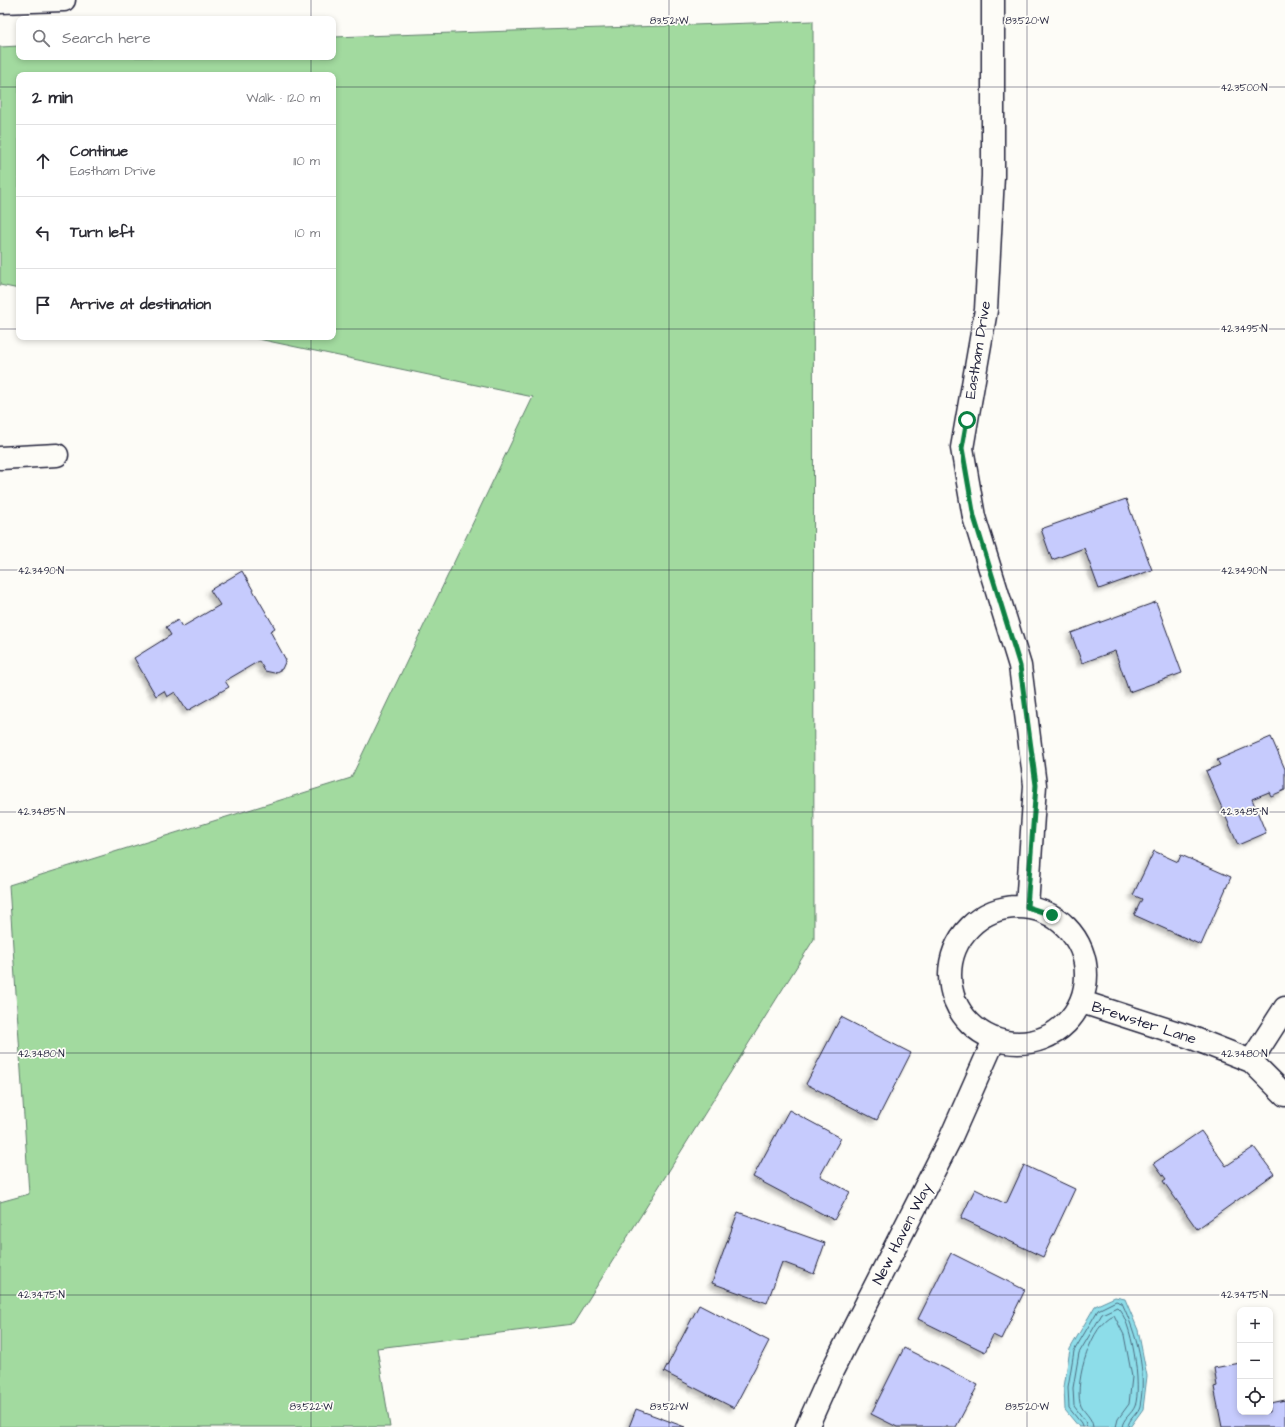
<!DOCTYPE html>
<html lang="en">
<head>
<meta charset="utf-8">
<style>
  :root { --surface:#fff; --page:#f2f2f3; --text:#2b2b33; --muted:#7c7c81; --line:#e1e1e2 }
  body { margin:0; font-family:"Architects Daughter",sans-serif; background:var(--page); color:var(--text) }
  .controls { position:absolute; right:12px; bottom:12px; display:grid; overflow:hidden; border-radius:8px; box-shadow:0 2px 6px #0003 }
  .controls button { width:36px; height:36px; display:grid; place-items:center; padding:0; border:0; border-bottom:1px solid var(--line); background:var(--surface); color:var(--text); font:20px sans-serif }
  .stop { position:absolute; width:12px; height:12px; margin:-9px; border:3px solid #0b8043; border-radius:50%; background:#fff }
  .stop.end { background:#0b8043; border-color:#fff; box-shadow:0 1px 4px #0008 }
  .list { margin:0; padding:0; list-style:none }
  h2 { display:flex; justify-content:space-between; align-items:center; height:52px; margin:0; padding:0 16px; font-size:17px }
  h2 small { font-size:13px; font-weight:400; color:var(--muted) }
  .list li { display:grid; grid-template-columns:26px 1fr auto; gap:12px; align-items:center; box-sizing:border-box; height:72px; padding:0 16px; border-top:1px solid var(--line) }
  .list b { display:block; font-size:15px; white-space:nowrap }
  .list p { margin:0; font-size:13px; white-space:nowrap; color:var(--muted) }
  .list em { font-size:13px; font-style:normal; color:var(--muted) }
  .icon { flex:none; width:22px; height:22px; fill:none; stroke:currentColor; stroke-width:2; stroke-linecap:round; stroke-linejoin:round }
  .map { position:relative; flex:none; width:1285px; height:1427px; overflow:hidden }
  .search { position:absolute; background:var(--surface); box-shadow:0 2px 6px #0003; left:16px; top:16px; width:320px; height:44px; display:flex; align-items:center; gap:10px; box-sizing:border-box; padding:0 14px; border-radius:8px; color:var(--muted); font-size:15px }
  .panel { position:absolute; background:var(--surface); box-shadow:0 2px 6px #0003; left:16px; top:72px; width:320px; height:268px; border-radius:8px }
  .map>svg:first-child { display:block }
</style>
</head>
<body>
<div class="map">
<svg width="1285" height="1427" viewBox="0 0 1285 1427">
  <defs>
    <filter id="shadow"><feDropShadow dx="-3.5" dy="3.5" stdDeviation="2" flood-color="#0004"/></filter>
  </defs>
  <rect width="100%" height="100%" fill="#fdfcf7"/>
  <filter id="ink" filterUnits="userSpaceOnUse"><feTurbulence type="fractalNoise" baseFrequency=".025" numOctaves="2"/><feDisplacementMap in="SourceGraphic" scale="8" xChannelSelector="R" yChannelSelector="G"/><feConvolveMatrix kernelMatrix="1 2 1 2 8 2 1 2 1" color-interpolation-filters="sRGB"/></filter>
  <g filter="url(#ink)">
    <path fill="#a2da9f" stroke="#627e6d" d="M813,21l1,918 -241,385 -196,24 13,79h-390v-225l29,-8 -20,-309 342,-107 182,-381 -284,-60h84v-262h-314v214l-19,-4v-238l19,-1v11h314v-20z"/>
    <path fill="#8ddde9" stroke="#6292a3" d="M1115,1297l10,2 13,31 9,46 -4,33 -13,18h-51l-14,-17 -1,-23 6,-38 25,-43z"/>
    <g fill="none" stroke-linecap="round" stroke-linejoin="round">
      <path stroke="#4d6d81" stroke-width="1" d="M1082,1427l-1,-4 -12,-15 -1,-21 6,-36 24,-41 18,-9 6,2c15,33 25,67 18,103 -2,8 -12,13 -12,21
        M1087,1427l-2,-6 -11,-15 -1,-18 6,-35 23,-39 15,-7c15,12 25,80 18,99 -3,8 -12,12 -13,21
        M1093,1427c-1,-11 -11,-15 -13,-24 -5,-23 11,-79 34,-88l10,20 8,42 -3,27 -11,15 -2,8"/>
    </g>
    <path fill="#c6cbfd" stroke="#22223b" filter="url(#shadow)" d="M1126,499l26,71 -53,19 -15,-41 -32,12 -11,-31z
      M242,571l33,57 -5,3 16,29 -4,9 -8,4 -9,-2 -6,-10 -34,20 4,6 -42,24 -12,-19 -8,5 -3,-6 -8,5 -22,-38 37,-23 -5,-8 12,-7 4,7 38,-22 -10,-15z
      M1156,602l26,71 -53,19 -14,-41 -33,12 -11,-30z
      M1271,737l14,32v21l-14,6 -2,-4 -17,7 14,34 -28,12 -32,-74 14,-6 -3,-5z
      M1154,851l24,11 3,-7 50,22 -30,68 -67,-30 8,-16 -9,-4z
      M841,1017l70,36 -34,67 -71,-36z
      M789,1110l52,28 -21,38 30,16 -16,28 -81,-43z
      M1201,1131l25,35 28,-19 20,27 -77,55 -34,-48 3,-2 -12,-16z
      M1024,1165l51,24 -32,68 -82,-39 14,-29 31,15z
      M738,1212l87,31 -11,31 -32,-12 -15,41 -55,-20z
      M951,1253l74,37 -24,49 -8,-4 -8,17 -67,-33z
      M699,1305l70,36 -35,67 -70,-36z
      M904,1348l74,37 -22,42h-59l-26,-13z
      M1240,1363v49h30v-12l1,3 14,-3v27h-63l-8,-40 3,-1 -3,-18z
      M636,1409l49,18h-56z"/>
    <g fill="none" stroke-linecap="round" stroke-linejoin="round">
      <g stroke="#22223b" stroke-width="25">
        <path id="street" d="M993,0v176l-7,134 -24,138 12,69 46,149 15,119 -8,122
          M0,2l64,-2
          M0,458l57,-3
          M950 975a68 68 0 1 1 136 0a68 68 0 1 1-136 0Z
          M1082,1002l108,35 61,24 34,34
          M1251,1061l34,-53
          M807,1427l25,-56 119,-234 43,-97"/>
      </g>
      <use href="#street" stroke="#fdfcf7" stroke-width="22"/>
    </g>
  </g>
  <g fill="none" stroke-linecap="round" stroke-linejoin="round" filter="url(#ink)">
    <path stroke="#0b8043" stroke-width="5" d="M967,420l-5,28 12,69 46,149 16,119 -9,122 25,8"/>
  </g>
  <path fill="none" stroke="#22223b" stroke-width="1" stroke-opacity="0.45" d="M311,0v19M669,0v1427M1027,0v1427M311,57v18M0,87h19M333,87h952M0,329h19M333,329h952M311,337v1090M0,570h1285M0,812h1285M0,1053h1285M0,1295h1285"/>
  <g text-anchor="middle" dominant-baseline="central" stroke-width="3.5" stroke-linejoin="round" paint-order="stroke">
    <g font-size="15" fill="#22223b" stroke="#fdfcf7">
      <text transform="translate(978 350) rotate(-81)">Eastham Drive</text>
      <text transform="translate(1144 1023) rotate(18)">Brewster Lane</text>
      <text transform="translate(902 1234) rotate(-63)">New Haven Way</text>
    </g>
  </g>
  <g font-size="10" text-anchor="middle" fill="#22223b" stroke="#fdfcf7" stroke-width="3.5" stroke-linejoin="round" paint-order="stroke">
    <text x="669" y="24">83.521°W</text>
    <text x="1027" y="24">83.520°W</text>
    <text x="1244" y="91">42.3500°N</text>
    <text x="1244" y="332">42.3495°N</text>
    <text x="41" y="574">42.3490°N</text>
    <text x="1244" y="574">42.3490°N</text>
    <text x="41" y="815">42.3485°N</text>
    <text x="1244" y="815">42.3485°N</text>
    <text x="41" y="1057">42.3480°N</text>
    <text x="1244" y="1057">42.3480°N</text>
    <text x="41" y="1298">42.3475°N</text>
    <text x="1244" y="1298">42.3475°N</text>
    <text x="311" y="1410">83.522°W</text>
    <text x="669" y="1410">83.521°W</text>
    <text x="1027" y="1410">83.520°W</text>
  </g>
</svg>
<div class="controls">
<button>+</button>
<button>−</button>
<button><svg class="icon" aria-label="locate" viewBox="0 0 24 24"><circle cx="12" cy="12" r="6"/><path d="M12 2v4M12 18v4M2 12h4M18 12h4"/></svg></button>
</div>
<div class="stop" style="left:967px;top:420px"></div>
<div class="stop end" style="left:1052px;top:915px"></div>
<div class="search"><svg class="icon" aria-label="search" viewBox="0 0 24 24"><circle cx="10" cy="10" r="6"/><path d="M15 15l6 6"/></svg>Search here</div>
<section class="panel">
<h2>2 min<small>Walk · 120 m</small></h2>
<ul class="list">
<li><svg class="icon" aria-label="ahead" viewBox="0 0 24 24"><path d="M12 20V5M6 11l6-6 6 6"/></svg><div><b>Continue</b><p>Eastham Drive</p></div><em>110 m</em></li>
<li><svg class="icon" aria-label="left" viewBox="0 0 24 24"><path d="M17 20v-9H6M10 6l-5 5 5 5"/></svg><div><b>Turn left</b></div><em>10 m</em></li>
<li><svg class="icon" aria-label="arrive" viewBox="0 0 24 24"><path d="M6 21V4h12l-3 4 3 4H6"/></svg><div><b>Arrive at destination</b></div></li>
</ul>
</section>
</div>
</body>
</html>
